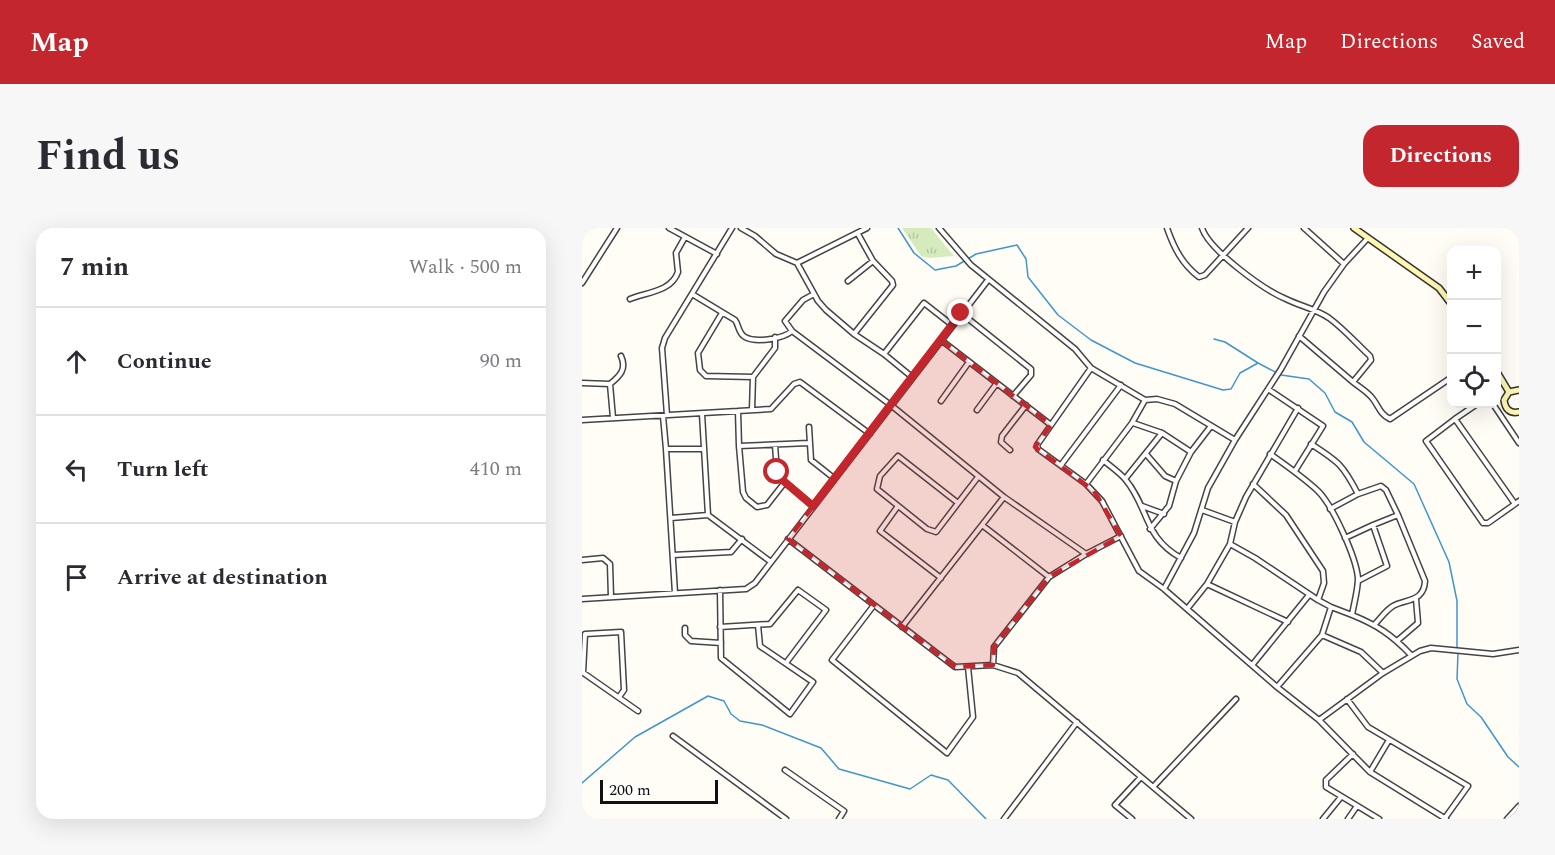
<!DOCTYPE html>
<html lang="en">
<head>
<meta charset="utf-8">
<style>
  :root { --surface:#fff; --page:#f7f7f7; --text:#2b2b33; --muted:#7c7c81; --line:#e1e1e2; --accent:#c4262e }
  body { margin:0; font-family:Spectral,serif; background:var(--page); color:var(--text) }
  .controls { position:absolute; right:18px; top:18px; display:grid; overflow:hidden; border-radius:12px; box-shadow:0 6px 24px #0002 }
  .controls button { width:54px; height:54px; display:grid; place-items:center; padding:0; border:0; border-bottom:2px solid var(--line); background:var(--surface); color:var(--text); font:30px sans-serif }
  .scale { position:absolute; left:18px; bottom:15px; width:118px; box-sizing:border-box; padding-left:6px; border:3px solid #111; border-top:0; font-size:16px; line-height:21px; white-space:nowrap; color:#111; -webkit-text-stroke:4px #fff; paint-order:stroke }
  .stop { position:absolute; width:18px; height:18px; margin:-14px; border:4px solid #c4262e; border-radius:50%; background:#fff }
  .stop.end { background:#c4262e; border-color:#fff; box-shadow:0 2px 6px #0008 }
  .list { margin:0; padding:0; list-style:none }
  h2 { display:flex; justify-content:space-between; align-items:center; height:78px; margin:0; padding:0 24px; font-size:26px }
  h2 small { font-size:20px; font-weight:400; color:var(--muted) }
  .list li { display:grid; grid-template-columns:39px 1fr auto; gap:18px; align-items:center; box-sizing:border-box; height:108px; padding:0 24px; border-top:2px solid var(--line) }
  .list b { display:block; font-size:22px; white-space:nowrap }
  .list em { font-size:20px; font-style:normal; color:var(--muted) }
  .icon { flex:none; width:33px; height:33px; fill:none; stroke:currentColor; stroke-width:2; stroke-linecap:round; stroke-linejoin:round }
  .map { position:relative; flex:none; width:937px; height:591px; overflow:hidden; border-radius:18px }
  header { display:flex; align-items:center; gap:36px; box-sizing:border-box; height:84px; padding:0 30px; background:var(--accent); color:#fff }
  header strong { font-size:28px }
  nav { display:flex; gap:33px; margin-inline-start:auto; font-size:21px }
  .intro { display:flex; align-items:center; justify-content:space-between; box-sizing:border-box; height:144px; padding:0 36px }
  h1 { margin:0; font-size:42px }
  .button { padding:15px 27px; border-radius:18px; background:var(--accent); color:#fff; font-size:21px; font-weight:700 }
  main { display:flex; gap:36px; padding:0 36px }
  aside { flex:1; background:var(--surface); border-radius:18px; box-shadow:0 6px 24px #0002 }
  .map>svg:first-child { display:block }
</style>
</head>
<body>
<header>
<strong>Map</strong>
<nav><a>Map</a><a>Directions</a><a>Saved</a></nav>
</header>
<div class="intro"><h1>Find us</h1><a class="button">Directions</a></div>
<main>
<aside>
<h2>7 min<small>Walk · 500 m</small></h2>
<ul class="list">
<li><svg class="icon" aria-label="ahead" viewBox="0 0 24 24"><path d="M12 20V5M6 11l6-6 6 6"/></svg><div><b>Continue</b></div><em>90 m</em></li>
<li><svg class="icon" aria-label="left" viewBox="0 0 24 24"><path d="M17 20v-9H6M10 6l-5 5 5 5"/></svg><div><b>Turn left</b></div><em>410 m</em></li>
<li><svg class="icon" aria-label="arrive" viewBox="0 0 24 24"><path d="M6 21V4h12l-3 4 3 4H6"/></svg><div><b>Arrive at destination</b></div></li>
</ul>
</aside>
<div class="map">
<svg width="937" height="591" viewBox="0 0 937 591">
  <defs>
    <pattern id="park-tufts" width="24" height="20" patternUnits="userSpaceOnUse" patternTransform="scale(1.5)"><rect width="24" height="20" fill="#d5ebbd"/><path d="M3 7l-1-3M5 7V3M7 7l1-3M15 17l-1-3M17 17v-4M19 17l1-3" fill="none" stroke="#b6c8a1"/></pattern>
  </defs>
  <rect width="100%" height="100%" fill="#fffdf5"/>
  <path fill="url(#park-tufts)" d="M320,0h29l23,28 -25,2 -8,-2z"/>
  <g fill="none" stroke-linecap="round" stroke-linejoin="round">
    <path stroke="#3f96cf" stroke-width="1.5" d="M316,0l16,25 21,17 21,-4 20,-12 41,-9 9,14 2,18 30,38 33,25 44,23 88,27 8,-1 9,-16 18,-10 23,12 28,4 16,14 10,19 17,10 12,20 50,42 35,78 8,39v48
      M632,111l11,3 33,21
      M876,425l-1,26 10,25 14,13 27,40 11,10
      M0,555l53,-46 73,-41 16,5 7,13 9,7 22,4 59,23 18,21 71,20 21,-14 17,5 38,39"/>
    <g stroke="#444" stroke-width="7">
      <path id="street" d="M87,0l48,26
        M159,0l14,8 21,18 21,9
        M357,0l32,37 104,84 16,19
        M585,0c7,20 15,36 32,49l6,-2 43,-47
        M620,0c7,22 62,62 84,71 14,7 30,10 43,19 15,11 28,26 41,38l1,4 -18,22 -54,-46
        M722,0l40,36
        M215,35l21,38 8,9 28,24 30,20 28,23
        M215,35l70,-35
        M266,53l25,-20
        M0,55l35,-55
        M110,66l43,26c4,5 3,13 10,17 11,6 38,2 47,-6
        M232,66l-11,6 -18,21 7,10 100,75 112,91 82,57 35,-18
        M48,71c17,-7 41,-7 48,-27l-2,-19 9,-16
        M140,85l-24,40 2,17 6,6 47,1
        M379,85l70,56v6l-18,21
        M272,106l39,-49 -1,-4 -19,-20 -15,-27
        M359,112l110,85
        M302,126l40,-51 28,22
        M771,154c6,5 15,10 20,17 6,8 7,15 17,20l62,-42
        M0,155l28,1 3,34
        M28,156c10,-8 17,-15 11,-28
        M686,161l55,37 -28,45
        M359,173l28,-39
        M911,176l26,39
        M170,182l1,-33 22,-29v-11
        M395,182l20,-27
        M156,183l1,35 70,-3
        M120,186l6,101 63,47
        M85,187l-5,-67 3,-10 67,-110
        M81,188l3,33
        M873,191l22,-15
        M0,192l189,-11 23,-25 6,-2 70,52
        M551,195l29,10 29,19
        M227,199l2,33 24,19
        M653,212l-60,-36 -18,-5 -12,1 -54,-32 -54,77 1,4 48,35 16,17 37,70 25,18 113,98 42,33 51,52 76,47
        M729,216c28,18 32,21 47,50
        M193,217l2,27 3,6 33,28
        M157,218l4,46 3,6 11,9 10,-2 18,-23
        M428,222l-9,-8 1,-6 24,-31
        M564,226l19,22 11,5
        M688,226c17,12 33,23 48,37 15,15 38,66 40,87 0,12 -4,25 -6,37 25,10 40,20 59,40
        M521,232c7,6 16,12 22,19 24,28 18,58 56,79
        M479,237l60,-80
        M543,251l37,-46
        M504,256l46,-61 13,-23
        M376,275l-60,-47 -18,20 -3,13 50,40 9,3 42,-55
        M933,276l-60,-85 -29,22 57,82h5l27,-19 4,-3
        M316,278l-18,25 61,47
        M560,278l22,8
        M748,281l28,-15 23,-8 5,4 12,25
        M620,282l33,12
        M89,290l37,-3
        M400,297l67,52 -55,70 -1,18
        M568,301l19,-23 7,-25 15,-29 20,-26
        M763,310l28,-13 25,-10 27,66c-1,21 -19,18 -32,25 -8,5 -12,12 -18,18
        M206,311l167,128 38,-2 25,8 173,146
        M648,316l25,14 63,42 6,-17 -1,-12 -37,-56 -33,-31
        M91,327l58,-3 11,-13
        M0,332l21,-2 7,6 1,33
        M467,349l37,-23
        M776,353l29,-15 -14,-41
        M625,356l81,38
        M582,361l30,-56 14,-45 27,-48 46,-71 43,-77 20,-28 23,-25
        M138,362l1,68 69,56 23,-32 -53,-36 -2,-21
        M93,365l-9,-144h38
        M0,371l164,-10 9,-6 233,-303
        M292,377l-42,55 115,93 26,-36 -5,-50
        M749,379l21,8
        M605,381l20,-25 23,-40 5,-22 11,-25 52,-89
        M138,399l50,-3 28,-34 28,20 -40,53
        M320,399l102,-130
        M103,400v7l6,6 30,2
        M740,407l39,17 22,21
        M815,413l21,-18 -2,-24
        M671,436l56,-69
        M0,444l56,39
        M1,445l2,-39 36,-2 3,58 -5,7
        M695,459l45,-52 9,-28 -13,-7
        M765,471l21,28 100,59 -23,32
        M737,492l64,-47 37,-22 11,-3 62,6 26,-4
        M91,508l113,83
        M771,526l-27,26v7l53,32
        M203,542l59,41 -5,8
        M788,544l19,-32
        M571,559l83,-88
        M422,591l73,-97
        M550,591l-17,-14 26,-28
        M741,591l18,-22
        M766,591l9,-13
        M925,591l12,-13"/>
    </g>
    <g stroke="#333" stroke-width="8">
      <path id="secondary" d="M772,0l85,60 13,17
        M915,144l12,20
        M937,162l-10,2 -5,8c1,9 6,14 15,12"/>
    </g>
    <use href="#street" stroke="#fff" stroke-width="4"/>
    <use href="#secondary" stroke="#fff6b0" stroke-width="5"/>
  </g>
  <g fill="none" stroke-linecap="round" stroke-linejoin="round">
    <path stroke="#c4262e" stroke-width="8" d="M195,244l3,6 33,28 148,-193"/>
  </g>
  <path fill="#c4262e" fill-opacity="0.2" stroke="#c4262e" stroke-width="4.5" stroke-dasharray="12 8" stroke-linejoin="round" d="M359,112l110,85 -16,22 59,44 27,45 -72,41 -55,70 -1,18 -38,2 -167,-128z"/>
</svg>
<div class="controls">
<button>+</button>
<button>−</button>
<button><svg class="icon" aria-label="locate" viewBox="0 0 24 24"><circle cx="12" cy="12" r="6"/><path d="M12 2v4M12 18v4M2 12h4M18 12h4"/></svg></button>
</div>
<div class="scale">200 m</div>
<div class="stop" style="left:195px;top:244px"></div>
<div class="stop end" style="left:379px;top:85px"></div>
</div>
</main>
</body>
</html>
